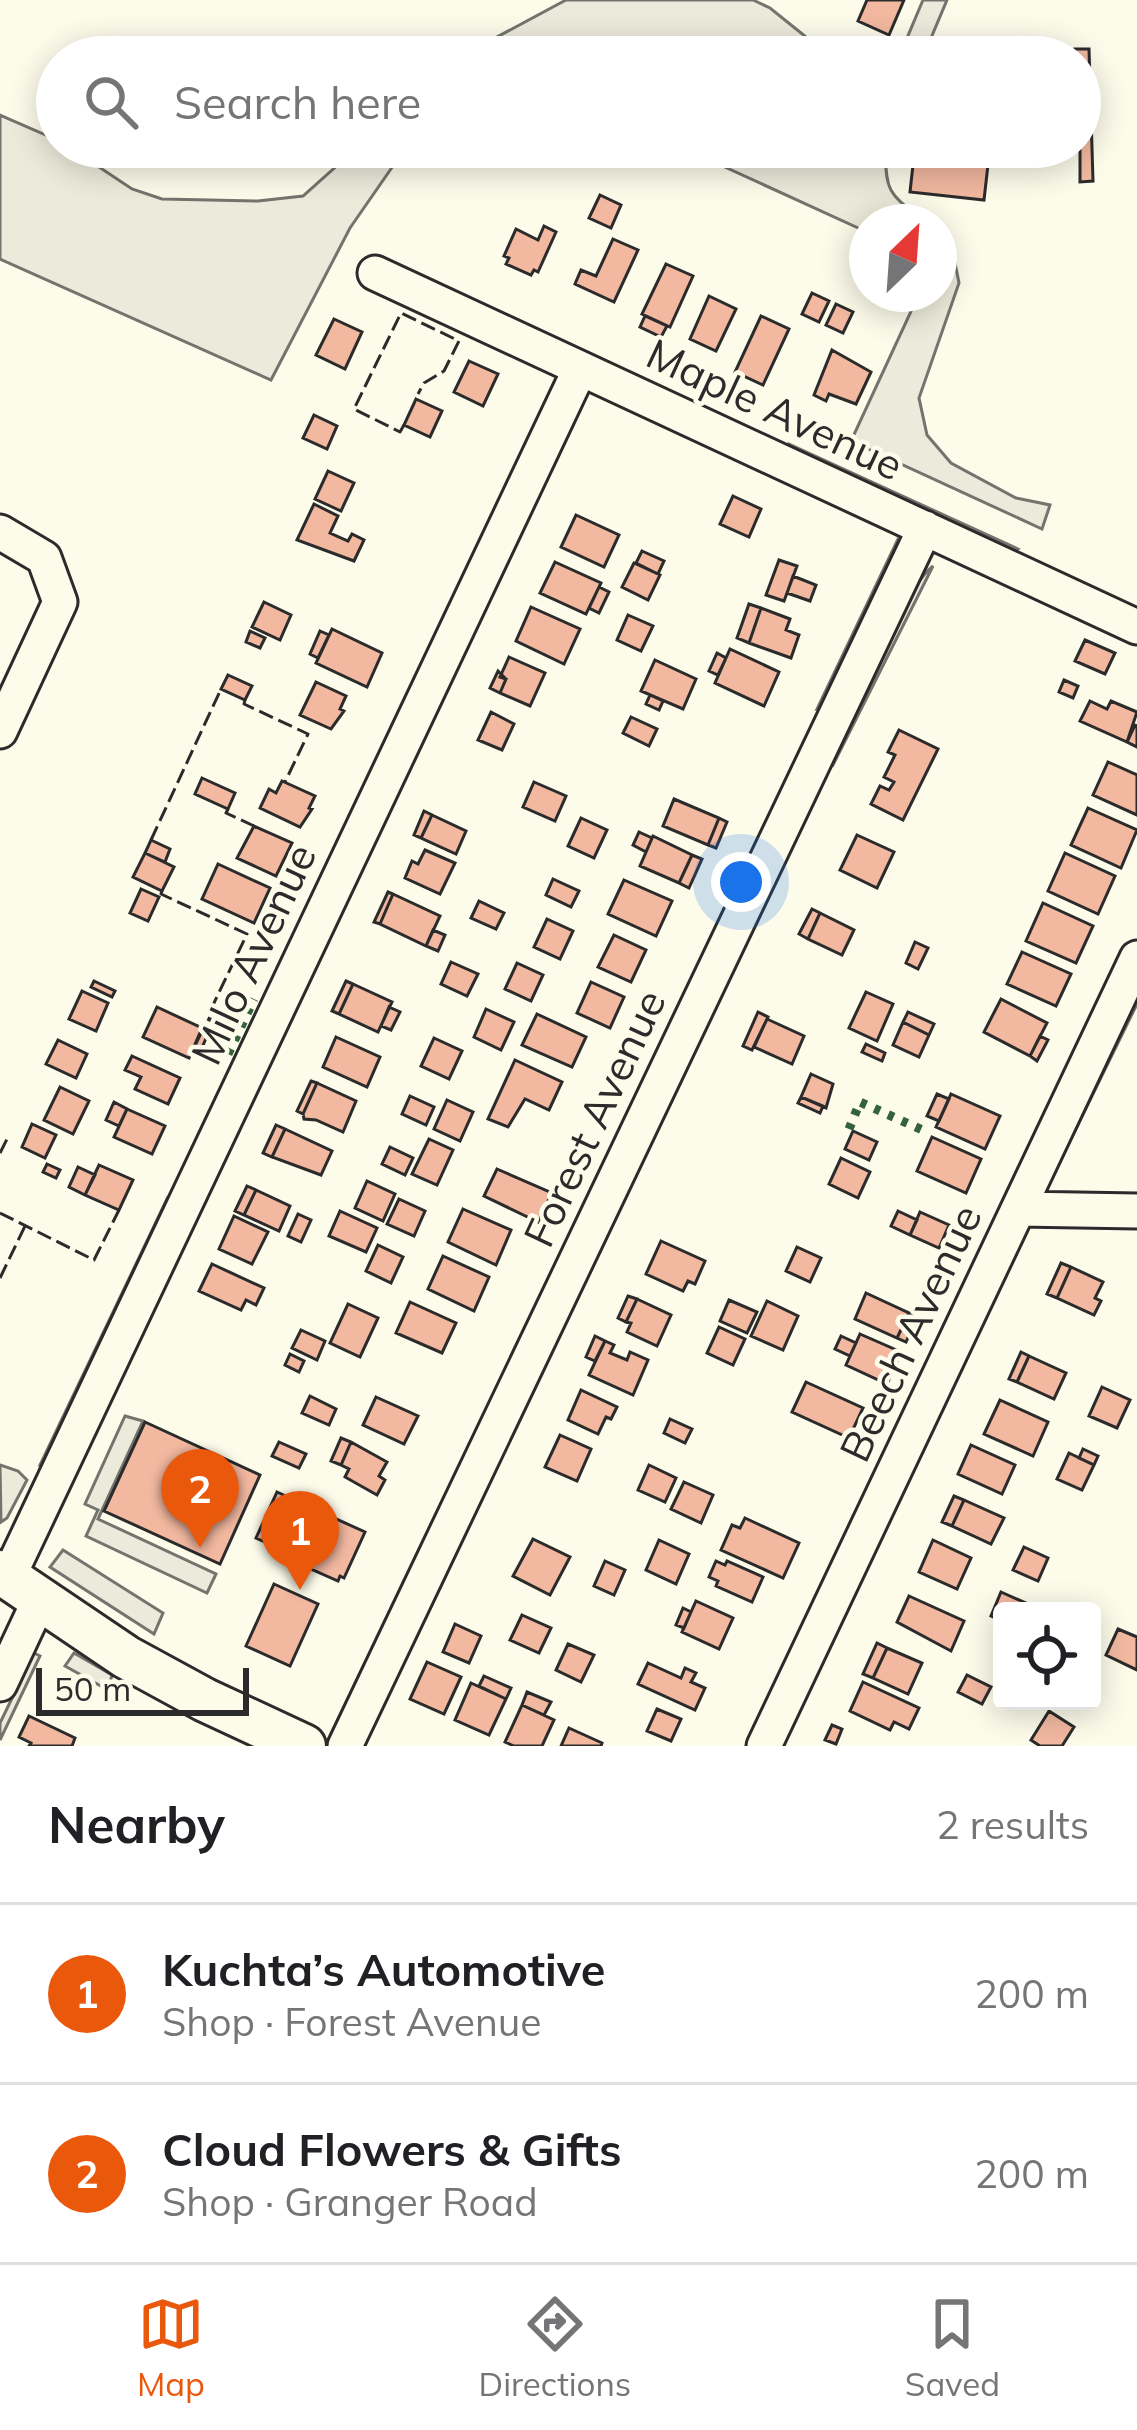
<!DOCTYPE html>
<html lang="en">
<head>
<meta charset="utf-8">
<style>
  :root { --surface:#fff; --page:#f2f2f2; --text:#202124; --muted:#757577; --line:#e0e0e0; --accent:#ea580c }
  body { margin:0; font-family:Mulish,sans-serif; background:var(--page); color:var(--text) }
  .controls { position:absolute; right:36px; bottom:36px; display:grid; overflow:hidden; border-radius:12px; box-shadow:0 6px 30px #0003 }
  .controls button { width:108px; height:108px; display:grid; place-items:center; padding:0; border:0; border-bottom:3px solid var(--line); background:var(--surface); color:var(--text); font:60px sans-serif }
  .compass { position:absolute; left:849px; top:204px; width:108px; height:108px; border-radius:50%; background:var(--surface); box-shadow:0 6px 30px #0003; rotate:25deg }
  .scale { position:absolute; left:36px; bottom:30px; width:213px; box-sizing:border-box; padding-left:12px; border:6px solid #2b2b2b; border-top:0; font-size:33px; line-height:42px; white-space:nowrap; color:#2b2b2b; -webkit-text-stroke:9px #fdfbea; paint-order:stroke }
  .you { position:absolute; left:741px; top:882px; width:42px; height:42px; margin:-30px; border:9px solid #fff; border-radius:50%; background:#1a73e8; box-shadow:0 0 0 18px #1a73e833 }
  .badge { display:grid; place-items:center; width:78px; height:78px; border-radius:50%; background:var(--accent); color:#fff; font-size:39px; font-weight:700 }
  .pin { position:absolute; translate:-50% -99px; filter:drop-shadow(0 3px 6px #0008) }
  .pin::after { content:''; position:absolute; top:63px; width:42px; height:36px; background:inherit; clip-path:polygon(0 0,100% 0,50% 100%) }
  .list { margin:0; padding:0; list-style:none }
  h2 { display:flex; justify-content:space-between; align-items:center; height:156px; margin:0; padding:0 48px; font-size:51px }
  h2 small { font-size:39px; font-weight:400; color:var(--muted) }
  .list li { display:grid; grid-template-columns:78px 1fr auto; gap:36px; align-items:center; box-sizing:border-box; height:180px; padding:0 48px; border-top:3px solid var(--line) }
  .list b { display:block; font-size:45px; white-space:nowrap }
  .list p { margin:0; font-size:39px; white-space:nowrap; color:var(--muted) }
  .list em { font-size:39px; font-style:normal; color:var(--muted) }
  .icon { flex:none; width:66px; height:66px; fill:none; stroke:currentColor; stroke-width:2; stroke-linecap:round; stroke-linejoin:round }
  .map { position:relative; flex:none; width:1137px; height:1746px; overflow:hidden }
  .search { position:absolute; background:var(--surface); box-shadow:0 6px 30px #0003; left:36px; right:36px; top:36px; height:132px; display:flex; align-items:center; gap:30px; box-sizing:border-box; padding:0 42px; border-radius:66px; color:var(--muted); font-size:45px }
  .sheet { height:516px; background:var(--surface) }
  nav { display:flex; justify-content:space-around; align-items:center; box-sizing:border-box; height:168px; border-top:3px solid var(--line); background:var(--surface); font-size:33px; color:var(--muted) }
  nav a { display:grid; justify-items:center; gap:6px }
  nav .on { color:var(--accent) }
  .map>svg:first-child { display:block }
</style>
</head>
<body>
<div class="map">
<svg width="1137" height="1746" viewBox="0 0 1137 1746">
  <rect width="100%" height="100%" fill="#fdfbea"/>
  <path fill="#ecebdb" stroke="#74746e" stroke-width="3" d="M566,0h187l17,8 61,49h-347l-13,-6z
    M0,115l57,25v7h12l63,42 30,10 96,2 45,-5 46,-41 55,-5 -54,78 -79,152 -271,-121z
    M681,147h205c-2,47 5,48 40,75h-59v10z
    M939,238l15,20 5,25 -40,115 8,37 24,28 65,35 34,7 -8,24 -191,-88 68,-147h20z
    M789,444l229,105 -5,4 -225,-104z
    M897,541l1,11 -75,156 -6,1z
    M933,566l-99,197 -1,-6c19,-41 69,-167 100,-191z
    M1137,993v11l-90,184v-6z
    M167,1199l3,4 -125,262h-5z
    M0,1465l18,6 9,9 -20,38 -6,4z
    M34,1653l6,3 -40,84v-17z
    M74,1653l38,22 -4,15 -43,-24z"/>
  <path fill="#eceadb" stroke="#74746e" stroke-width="3" d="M923,0h24l-24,57h-4l-17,-7z
    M125,1416l18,5 -45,98 118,55 -9,19 -121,-57 12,-26 -13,-6z
    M63,1550l100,63 -9,21 -104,-67z"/>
  <path fill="#f2b8a0" stroke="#2b2b2b" stroke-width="3" d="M867,0h37l-15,35 -31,-14z
    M1075,49h14l4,132 -13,1v-125h-4z
    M915,147h75l-6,53 -74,-8z
    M600,195l21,10 -10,23 -22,-10z
    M544,226l12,6 -18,40 -4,-2 -3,5 -25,-11 3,-6 -5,-2 12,-27 22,11z
    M613,239l25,11 -24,52 -39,-18 6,-14 15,6z
    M666,264l27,12 -23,51 -28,-13z
    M812,293l17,8 -10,21 -17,-8z
    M709,296l27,13 -20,42 -26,-12z
    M836,304l17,8 -10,21 -17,-8z
    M645,316l22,10 -6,11 -21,-10z
    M761,316l28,13 -26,56 -28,-13z
    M334,319l28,13 -17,37 -29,-14z
    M832,350l39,22 -15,32 -27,-10 -3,7 -12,-6z
    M469,361l29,13 -15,32 -29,-14z
    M416,399l26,12 -12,26 -26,-12z
    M314,415l23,11 -10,23 -24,-11z
    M328,471l26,12 -13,28 -26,-12z
    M733,496l28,13 -12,28 -29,-13z
    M314,504l24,12 -8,17 18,8 4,-7 12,6 -10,21 -57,-21z
    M576,515l43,20 -15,32 -43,-20z
    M642,551l22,10 -6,13 -22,-11z
    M779,560l18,6 -13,35 -18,-6z
    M555,562l46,21 -15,31 -46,-21z
    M634,563l26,12 -12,25 -26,-13z
    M793,576l23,9 -6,16 -23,-8z
    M599,587l10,5 -10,21 -10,-5z
    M264,602l27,13 -11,25 -28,-13z
    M749,604l12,4 -12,35 -12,-5z
    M531,607l49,22 -16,35 -48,-23z
    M761,608l29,11 -4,11 13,5 -8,23 -42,-15z
    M628,615l25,11 -12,25 -24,-11z
    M332,629l50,24 -15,34 -51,-24z
    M250,631l15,7 -5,10 -14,-6z
    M320,631l9,4 -11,23 -8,-4z
    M1085,640l30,13 -10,21 -30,-13z
    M730,649l49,23 -15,34 -49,-23z
    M717,653l9,5 -8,17 -9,-4z
    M509,657l36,16 -15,33 -30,-13 6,-14 -6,-2z
    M655,660l41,19 -13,30 -42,-18z
    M498,671l8,8 -6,14 -10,-5z
    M228,675l24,11 -7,14 -24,-11z
    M1064,680l14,6 -5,12 -14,-6z
    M316,682l30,14 -6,13 4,2 -13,18 -31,-14z
    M650,695l13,6 -4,9 -13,-6z
    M1090,701l17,8 4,-8 26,11 -10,30 -47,-21z
    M491,712l23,12 -12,26 -24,-10z
    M631,717l26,12 -8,17 -26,-13z
    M1135,725l2,1v21l-10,-5z
    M899,730l39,19 -35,71 -32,-16 9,-18 9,4 5,-8 -10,-5 11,-22 -7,-3z
    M1108,762l29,13v40l-44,-20z
    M202,778l33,15 -7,16 -33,-15z
    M282,781l33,15 -6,12 3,1 -12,18 -40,-19 9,-19 7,4z
    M534,782l32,14 -11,25 -32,-14z
    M674,799l45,19 -11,27 -45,-19z
    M1088,808l49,22 -16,38 -50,-23z
    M424,811l8,4 -11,23 -7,-3z
    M432,815l34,16 -10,23 -35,-16z
    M581,818l26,12 -13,28 -26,-12z
    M719,818l8,4 -11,26 -8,-3z
    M254,826l38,17 -16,33 -39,-18z
    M639,832l13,6 -6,14 -13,-7z
    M857,835l37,17 -17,36 -37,-18z
    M653,836l39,19 -13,28 -39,-17z
    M151,840l19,9 -5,13 -20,-9z
    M425,850l30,13 -15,31 -35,-16 7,-17 6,3z
    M145,853l29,14 -12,24 -29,-14z
    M1065,853l50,23 -17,38 -50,-23z
    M692,855l10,4 -13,29 -10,-5z
    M218,864l52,24 -16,35 -52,-24z
    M553,879l26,12 -8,16 -25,-12z
    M624,880l48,21 -16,35 -48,-22z
    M141,889l18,8 -11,24 -18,-8z
    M388,892l5,2 -13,30 -6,-2z
    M393,894l47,22 -14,30 -46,-22z
    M479,901l25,12 -8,16 -25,-11z
    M1043,903l50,23 -17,37 -50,-22z
    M812,909l8,4 -12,26 -9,-5z
    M820,913l34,17 -12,25 -34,-16z
    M547,919l26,12 -13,28 -26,-12z
    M433,930l12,5 -7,16 -12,-5z
    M614,935l32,15 -15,32 -33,-15z
    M915,942l13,6 -10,21 -12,-6z
    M1022,952l49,22 -15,32 -49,-22z
    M451,962l27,12 -11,22 -26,-12z
    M517,963l26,12 -12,26 -26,-12z
    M94,981l21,10 -3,6 -21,-10z
    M346,981l7,3 -14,30 -7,-3z
    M591,982l33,15 -14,31 -33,-15z
    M353,984l39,18 -14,30 -39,-18z
    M82,991l26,12 -12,28 -27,-12z
    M866,992l27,12 -16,37 -28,-13z
    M1001,999l46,24 -17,33 -46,-24z
    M157,1007l45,21 -13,30 -46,-21z
    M389,1007l11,5 -9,18 -10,-4z
    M486,1009l28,13 -13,28 -27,-13z
    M758,1012l10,5 -16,33 -9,-4z
    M908,1012l26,12 -5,11 -26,-13z
    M537,1014l49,23 -14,30 -50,-22z
    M767,1019l37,17 -12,28 -38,-17z
    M903,1022l26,13 -10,22 -26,-12z
    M201,1033l6,3 -9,21 -7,-3z
    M1040,1036l8,4 -11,21 -7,-5z
    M336,1037l44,20 -13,30 -44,-20z
    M434,1038l28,13 -13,28 -28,-13z
    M58,1040l29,14 -11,24 -30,-14z
    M866,1044l19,9 -3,8 -20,-9z
    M132,1056l48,22 -12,26 -33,-15 6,-12 -16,-7z
    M515,1060l47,22 -13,28 -24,-11 -17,28 -20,-8z
    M811,1074l22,10 -7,24 -25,-11z
    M311,1081l6,2 -14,31 -6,-3z
    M317,1083l39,18 -13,31 -27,-12 -12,-1 -1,-5z
    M60,1087l29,14 -16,33 -29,-14z
    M937,1094l12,5 -10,22 -12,-5z
    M951,1094l49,22 -15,33 -49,-22z
    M410,1096l24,11 -8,18 -24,-11z
    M801,1097l22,9 -3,7 -22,-10z
    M447,1100l26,12 -13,29 -26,-12z
    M114,1102l13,7 -8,17 -13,-6z
    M127,1109l38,17 -13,28 -38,-17z
    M32,1124l24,11 -11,23 -23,-11z
    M276,1125l9,4 -13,28 -9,-4z
    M285,1129l47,22 -11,24 -49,-18z
    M853,1131l24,11 -8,18 -24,-11z
    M932,1137l49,22 -15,34 -49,-22z
    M429,1139l24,11 -16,35 -25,-11z
    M390,1147l23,11 -8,17 -23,-11z
    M841,1158l29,14 -12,26 -29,-14z
    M47,1164l13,6 -4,8 -13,-6z
    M99,1165l34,15 -14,30 -34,-15z
    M78,1167l17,8 -10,20 -16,-8z
    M497,1169l55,24 -14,29 -54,-26z
    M367,1181l28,13 -12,27 -28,-13z
    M247,1186l9,4 -12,25 -9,-4z
    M256,1190l34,16 -11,25 -35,-16z
    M399,1199l26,12 -11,25 -27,-12z
    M463,1209l48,21 -15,35 -48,-23z
    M340,1211l37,17 -11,24 -37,-16z
    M898,1211l19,9 -7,15 -19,-9z
    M920,1212l29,13 -10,23 -29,-13z
    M298,1214l13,6 -10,22 -13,-6z
    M234,1216l34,16 -16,32 -33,-15z
    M661,1241l44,20 -10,23 -7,-3 -5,10 -37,-17z
    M378,1245l25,12 -12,26 -25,-12z
    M797,1247l24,11 -11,24 -24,-11z
    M443,1256l46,21 -15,34 -46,-22z
    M1061,1263l10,4 -14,31 -10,-4z
    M212,1264l52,24 -8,17 -10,-5 -5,10 -42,-19z
    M1071,1267l32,15 -8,16 6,3 -7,14 -37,-17z
    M866,1293l43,20 -12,25 -42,-19z
    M628,1296l9,3 -11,23 -8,-4z
    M637,1299l34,16 -14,31 -30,-14 4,-9 -5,-1z
    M729,1300l28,12 -10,21 -27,-12z
    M767,1301l31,15 -15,34 -32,-14z
    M410,1302l46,21 -14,30 -46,-20z
    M348,1304l30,14 -18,39 -30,-14z
    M909,1313l8,4 -11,25 -9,-4z
    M719,1327l26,12 -12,26 -26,-12z
    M301,1330l24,11 -8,19 -25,-12z
    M860,1334l41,18 -14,32 -41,-19z
    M595,1336l10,5 -10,20 -9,-4z
    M841,1336l15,7 -6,13 -15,-7z
    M605,1341l9,4 -4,8 17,7 3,-8 18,8 -15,35 -44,-20z
    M1021,1352l8,4 -12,26 -8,-3z
    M290,1354l14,7 -5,11 -14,-7z
    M1029,1356l37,17 -12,26 -37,-17z
    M806,1382l57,26 -14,30 -57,-26z
    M1102,1387l28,13 -13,28 -28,-12z
    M581,1390l36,17 -6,12 -5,-2 -8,17 -30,-14z
    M310,1396l26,13 -7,16 -27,-12z
    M376,1397l42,19 -14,28 -41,-19z
    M1000,1400l48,22 -15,34 -49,-22z
    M670,1419l22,10 -7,14 -21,-10z
    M145,1422l115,53 -40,89 -116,-53z
    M560,1435l31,14 -14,32 -32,-14z
    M341,1438l10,4 -10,23 -10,-4z
    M279,1442l27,12 -7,14 -27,-12z
    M351,1442l36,20 -8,14 6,4 -8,15 -32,-18 4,-8 -8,-4z
    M971,1445l44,20 -13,29 -44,-20z
    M1083,1449l15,7 -4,9 -15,-7z
    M1069,1453l25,12 -12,25 -25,-11z
    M649,1465l27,13 -11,24 -27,-12z
    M684,1482l29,13 -12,28 -30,-14z
    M277,1492l88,40 -21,46 -4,-2 -2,5 -27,-12v-6l-55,-25z
    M954,1496l10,4 -12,26 -10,-4z
    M964,1500l40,18 -13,26 -39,-18z
    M745,1518l54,25 -16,35 -62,-28 11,-25 8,3z
    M533,1539l37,18 -20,38 -37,-19z
    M659,1540l30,14 -13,30 -30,-14z
    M933,1540l38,18 -14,31 -38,-17z
    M1024,1547l24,11 -10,23 -25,-11z
    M605,1561l20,9 -11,25 -20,-9z
    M716,1561l9,4 2,-4 36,16 -11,25 -36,-16 2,-5 -9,-4z
    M274,1584l44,20 -28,62 -44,-20z
    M1001,1592l27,12 -4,7h-22v10l-11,-5z
    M909,1596l55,25 -13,30 -54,-29z
    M696,1601l37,17 -14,31 -37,-17z
    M683,1608l8,4 -7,16 -8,-3z
    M522,1615l29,13 -12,25 -29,-13z
    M455,1624l26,12 -12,27 -26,-11z
    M1118,1629l19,8v33l-31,-15z
    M877,1643l10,5 -14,30 -10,-4z
    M568,1644l26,11 -13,27 -25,-12z
    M887,1648l35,15 -14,31 -35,-16z
    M427,1662l34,15 -17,37 -34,-15z
    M648,1663l33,15 4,-10 11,5 -5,9 14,6 -10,22 -57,-26z
    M967,1675l24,12 -9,17 -24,-12z
    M484,1676l27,12 -5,11 -27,-13z
    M863,1682l56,26 -10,21 -15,-7 -4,8 -40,-19z
    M471,1683l35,16 -17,36 -34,-15z
    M527,1692l24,10 -7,13 -22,-10z
    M522,1705l32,15 -12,26h-28l-9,-4z
    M657,1709l24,10 -10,22 -24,-10z
    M1049,1711l25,16 -12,19h-22l-9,-6z
    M29,1716l46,22 -3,8h-43l2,-3 -12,-6z
    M832,1725l10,4 -6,15 -11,-4z
    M569,1728l33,15 -1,3h-40z"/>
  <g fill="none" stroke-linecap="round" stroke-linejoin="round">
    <g stroke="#2b2b2b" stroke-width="39">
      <path id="minor" d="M375,273l762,354
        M0,532l44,26 16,44 -60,129
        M1019,1209l118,2
        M8,1578l572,-1209
        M0,1684l39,-83
        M345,1746l580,-1218
        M764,1746l373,-788"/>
    </g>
    <g stroke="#2b2b2b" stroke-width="48">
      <path id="major" d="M0,1572l126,85 79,43 99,46"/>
    </g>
    <use href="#minor" stroke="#fdfbea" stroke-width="33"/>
    <use href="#major" stroke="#fdfbea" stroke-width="42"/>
    <path stroke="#34623c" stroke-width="9" stroke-dasharray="6 9" stroke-linecap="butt" d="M228,1054l26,-55
      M849,1129l11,-27 69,31"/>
    <path stroke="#2b2b2b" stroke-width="3" stroke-dasharray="15 6" stroke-linecap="butt" d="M404,425l-4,7 -46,-23 47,-96 58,28 -15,30 -20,12 -6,11
      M245,700l-1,4 64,30 -23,48
      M228,809l-2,4 28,13
      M151,840l70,-151
      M162,891l-1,3 86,40 -45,94
      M0,1153l7,-14
      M0,1213l94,47 25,-50
      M0,1278l25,-52"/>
  </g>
  <g text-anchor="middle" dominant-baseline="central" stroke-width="9" stroke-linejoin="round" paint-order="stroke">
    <g font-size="42" fill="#2b2b2b" stroke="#fdfbea">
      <text transform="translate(775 409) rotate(25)">Maple Avenue</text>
      <text transform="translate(253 954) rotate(-65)">Milo Avenue</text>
      <text transform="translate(594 1118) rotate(-65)">Forest Avenue</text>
      <text transform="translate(910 1333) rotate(-65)">Beech Avenue</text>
    </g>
  </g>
</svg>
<div class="controls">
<button><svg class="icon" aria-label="locate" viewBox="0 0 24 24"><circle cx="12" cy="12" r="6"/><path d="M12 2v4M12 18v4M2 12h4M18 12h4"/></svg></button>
</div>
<svg class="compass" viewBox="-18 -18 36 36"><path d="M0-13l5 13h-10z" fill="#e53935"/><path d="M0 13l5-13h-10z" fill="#757577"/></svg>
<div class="scale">50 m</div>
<div class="you"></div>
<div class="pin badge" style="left:300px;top:1590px">1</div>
<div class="pin badge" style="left:200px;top:1548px">2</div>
<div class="search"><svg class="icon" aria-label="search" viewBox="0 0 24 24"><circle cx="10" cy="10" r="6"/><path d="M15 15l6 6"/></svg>Search here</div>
</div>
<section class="sheet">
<h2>Nearby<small>2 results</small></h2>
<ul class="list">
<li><span class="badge">1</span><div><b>Kuchta’s Automotive</b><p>Shop · Forest Avenue</p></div><em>200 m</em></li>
<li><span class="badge">2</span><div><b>Cloud Flowers &amp; Gifts</b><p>Shop · Granger Road</p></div><em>200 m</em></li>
</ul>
</section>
<nav>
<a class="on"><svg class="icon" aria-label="map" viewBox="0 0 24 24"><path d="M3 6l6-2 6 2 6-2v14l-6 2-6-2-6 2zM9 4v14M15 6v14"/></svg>Map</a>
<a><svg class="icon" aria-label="directions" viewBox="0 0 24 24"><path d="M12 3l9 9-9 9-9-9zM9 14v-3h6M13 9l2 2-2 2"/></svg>Directions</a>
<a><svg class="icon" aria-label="saved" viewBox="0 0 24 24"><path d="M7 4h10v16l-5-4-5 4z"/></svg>Saved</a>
</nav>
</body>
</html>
